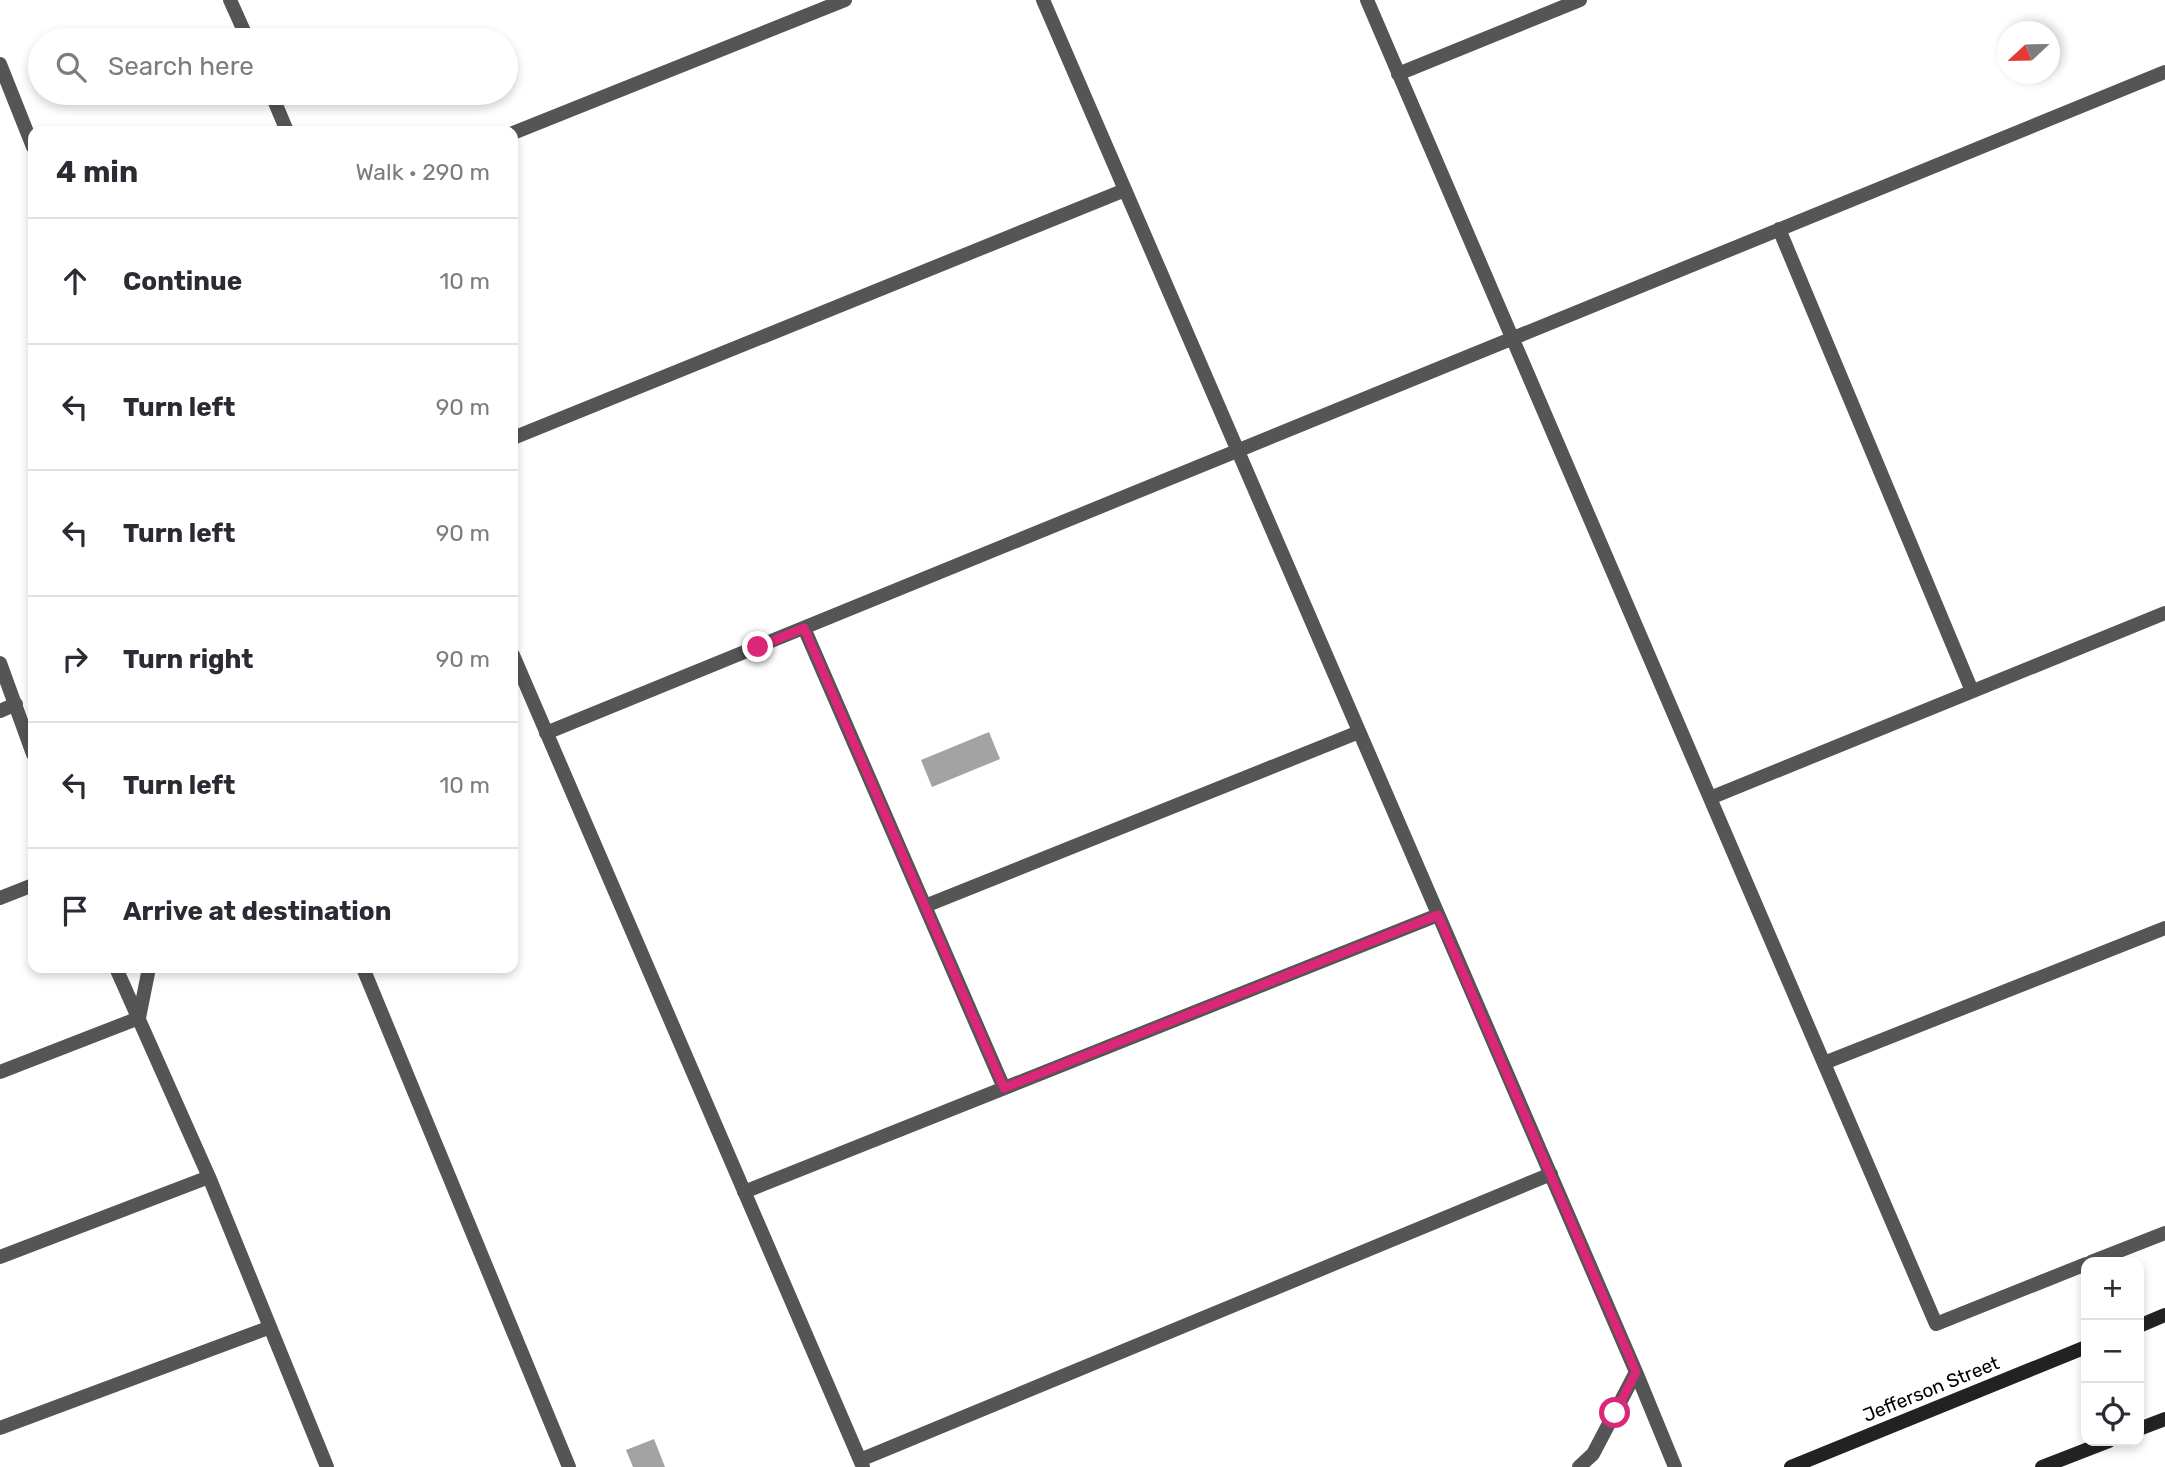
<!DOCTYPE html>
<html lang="en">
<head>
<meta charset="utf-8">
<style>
  :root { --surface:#fff; --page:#f7f7f7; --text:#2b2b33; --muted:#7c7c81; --line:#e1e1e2 }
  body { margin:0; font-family:Rubik,sans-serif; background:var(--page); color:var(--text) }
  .controls { position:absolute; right:21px; bottom:21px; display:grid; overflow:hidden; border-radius:14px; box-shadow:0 4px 10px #0003 }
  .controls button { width:63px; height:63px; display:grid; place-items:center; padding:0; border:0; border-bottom:2px solid var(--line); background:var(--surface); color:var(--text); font:35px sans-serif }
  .compass { position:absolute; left:1997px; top:21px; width:63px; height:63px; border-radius:50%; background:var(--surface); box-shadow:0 4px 10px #0003; rotate:248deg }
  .stop { position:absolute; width:21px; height:21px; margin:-16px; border:5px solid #db2777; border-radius:50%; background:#fff }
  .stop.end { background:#db2777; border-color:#fff; box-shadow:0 2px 7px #0008 }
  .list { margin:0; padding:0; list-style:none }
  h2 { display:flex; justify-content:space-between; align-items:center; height:91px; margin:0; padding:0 28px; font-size:30px }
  h2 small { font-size:23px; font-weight:400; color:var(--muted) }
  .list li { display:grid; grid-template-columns:46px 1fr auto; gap:21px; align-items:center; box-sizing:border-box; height:126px; padding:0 28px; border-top:2px solid var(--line) }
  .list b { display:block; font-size:26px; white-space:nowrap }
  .list em { font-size:23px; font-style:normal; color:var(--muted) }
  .icon { flex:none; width:38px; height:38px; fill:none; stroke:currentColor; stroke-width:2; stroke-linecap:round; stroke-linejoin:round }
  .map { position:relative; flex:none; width:2165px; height:1467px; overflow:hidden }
  .search { position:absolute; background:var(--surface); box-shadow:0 4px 10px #0003; left:28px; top:28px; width:490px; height:77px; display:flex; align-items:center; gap:18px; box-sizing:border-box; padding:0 24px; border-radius:38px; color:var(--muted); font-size:26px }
  .panel { position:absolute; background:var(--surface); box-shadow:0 4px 10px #0003; left:28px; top:126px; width:490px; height:847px; border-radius:14px }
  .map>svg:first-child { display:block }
</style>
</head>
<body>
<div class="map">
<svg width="2165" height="1467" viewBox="0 0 2165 1467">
  <rect width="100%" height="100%" fill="#fff"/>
  <path fill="#a3a3a3" d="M989,732l11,27 -68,28 -11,-27z
    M654,1439l11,28h-32l-7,-17z"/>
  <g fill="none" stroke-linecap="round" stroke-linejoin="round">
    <path stroke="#555" stroke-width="14" d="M0,64l33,83
      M0,663l33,91
      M0,711l16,-7
      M0,898l33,-13
      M116,968l93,209 118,290
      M363,968l206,499
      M0,1072l139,-54 10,-50
      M0,1257l209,-80
      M0,1428l268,-100"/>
    <path stroke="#555" stroke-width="14" d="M230,0l18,40
      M1043,0l593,1372 -43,82 -14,13
      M1367,0l569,1324 150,-60
      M1398,74l182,-74
      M271,93l16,38
      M513,133l332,-133
      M1779,229l193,462
      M513,438l612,-248
      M804,628l200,460
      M513,655l350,812
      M546,733l1619,-661
      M1710,798l455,-185
      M925,906l434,-174
      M1824,1063l341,-135
      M744,1192l694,-277
      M2091,1262l74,-29
      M1636,1372l39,95
      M860,1460l691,-286"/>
    <path stroke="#222" stroke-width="14" d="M2139,1326l26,-11
      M2139,1429l26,-10
      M1791,1467l295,-120
      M2042,1467l67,-26"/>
  </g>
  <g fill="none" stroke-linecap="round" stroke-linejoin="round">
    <path stroke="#db2777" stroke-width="9" d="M758,647l46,-19 200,460 434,-173 198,457 -21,41"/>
  </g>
  <g text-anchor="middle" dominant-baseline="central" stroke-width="5" stroke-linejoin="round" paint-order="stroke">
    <g font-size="19" fill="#000" stroke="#fff">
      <text transform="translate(1931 1389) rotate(-22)">Jefferson Street</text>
    </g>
  </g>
</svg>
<div class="controls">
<button>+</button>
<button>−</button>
<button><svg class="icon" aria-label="locate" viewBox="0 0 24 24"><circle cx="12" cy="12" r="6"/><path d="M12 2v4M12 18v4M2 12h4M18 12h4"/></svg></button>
</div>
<svg class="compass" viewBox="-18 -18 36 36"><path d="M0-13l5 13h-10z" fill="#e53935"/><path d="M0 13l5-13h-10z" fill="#7c7c81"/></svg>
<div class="stop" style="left:1615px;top:1413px"></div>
<div class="stop end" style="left:758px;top:647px"></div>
<div class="search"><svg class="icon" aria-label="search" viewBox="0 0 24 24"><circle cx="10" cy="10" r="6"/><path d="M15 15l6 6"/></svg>Search here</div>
<section class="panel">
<h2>4 min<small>Walk · 290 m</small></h2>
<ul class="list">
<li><svg class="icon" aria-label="ahead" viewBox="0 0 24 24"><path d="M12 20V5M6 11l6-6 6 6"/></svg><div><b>Continue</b></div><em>10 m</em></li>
<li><svg class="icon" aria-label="left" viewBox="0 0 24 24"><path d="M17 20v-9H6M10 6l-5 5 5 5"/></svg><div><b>Turn left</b></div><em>90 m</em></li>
<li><svg class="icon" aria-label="left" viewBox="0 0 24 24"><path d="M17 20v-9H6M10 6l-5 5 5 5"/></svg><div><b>Turn left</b></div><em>90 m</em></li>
<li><svg class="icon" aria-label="right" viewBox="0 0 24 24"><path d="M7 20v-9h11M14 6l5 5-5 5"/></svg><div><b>Turn right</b></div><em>90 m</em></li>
<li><svg class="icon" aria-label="left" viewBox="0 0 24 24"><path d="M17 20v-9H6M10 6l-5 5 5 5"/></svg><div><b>Turn left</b></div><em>10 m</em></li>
<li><svg class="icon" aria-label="arrive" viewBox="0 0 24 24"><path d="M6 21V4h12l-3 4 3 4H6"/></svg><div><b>Arrive at destination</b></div></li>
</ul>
</section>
</div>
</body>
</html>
